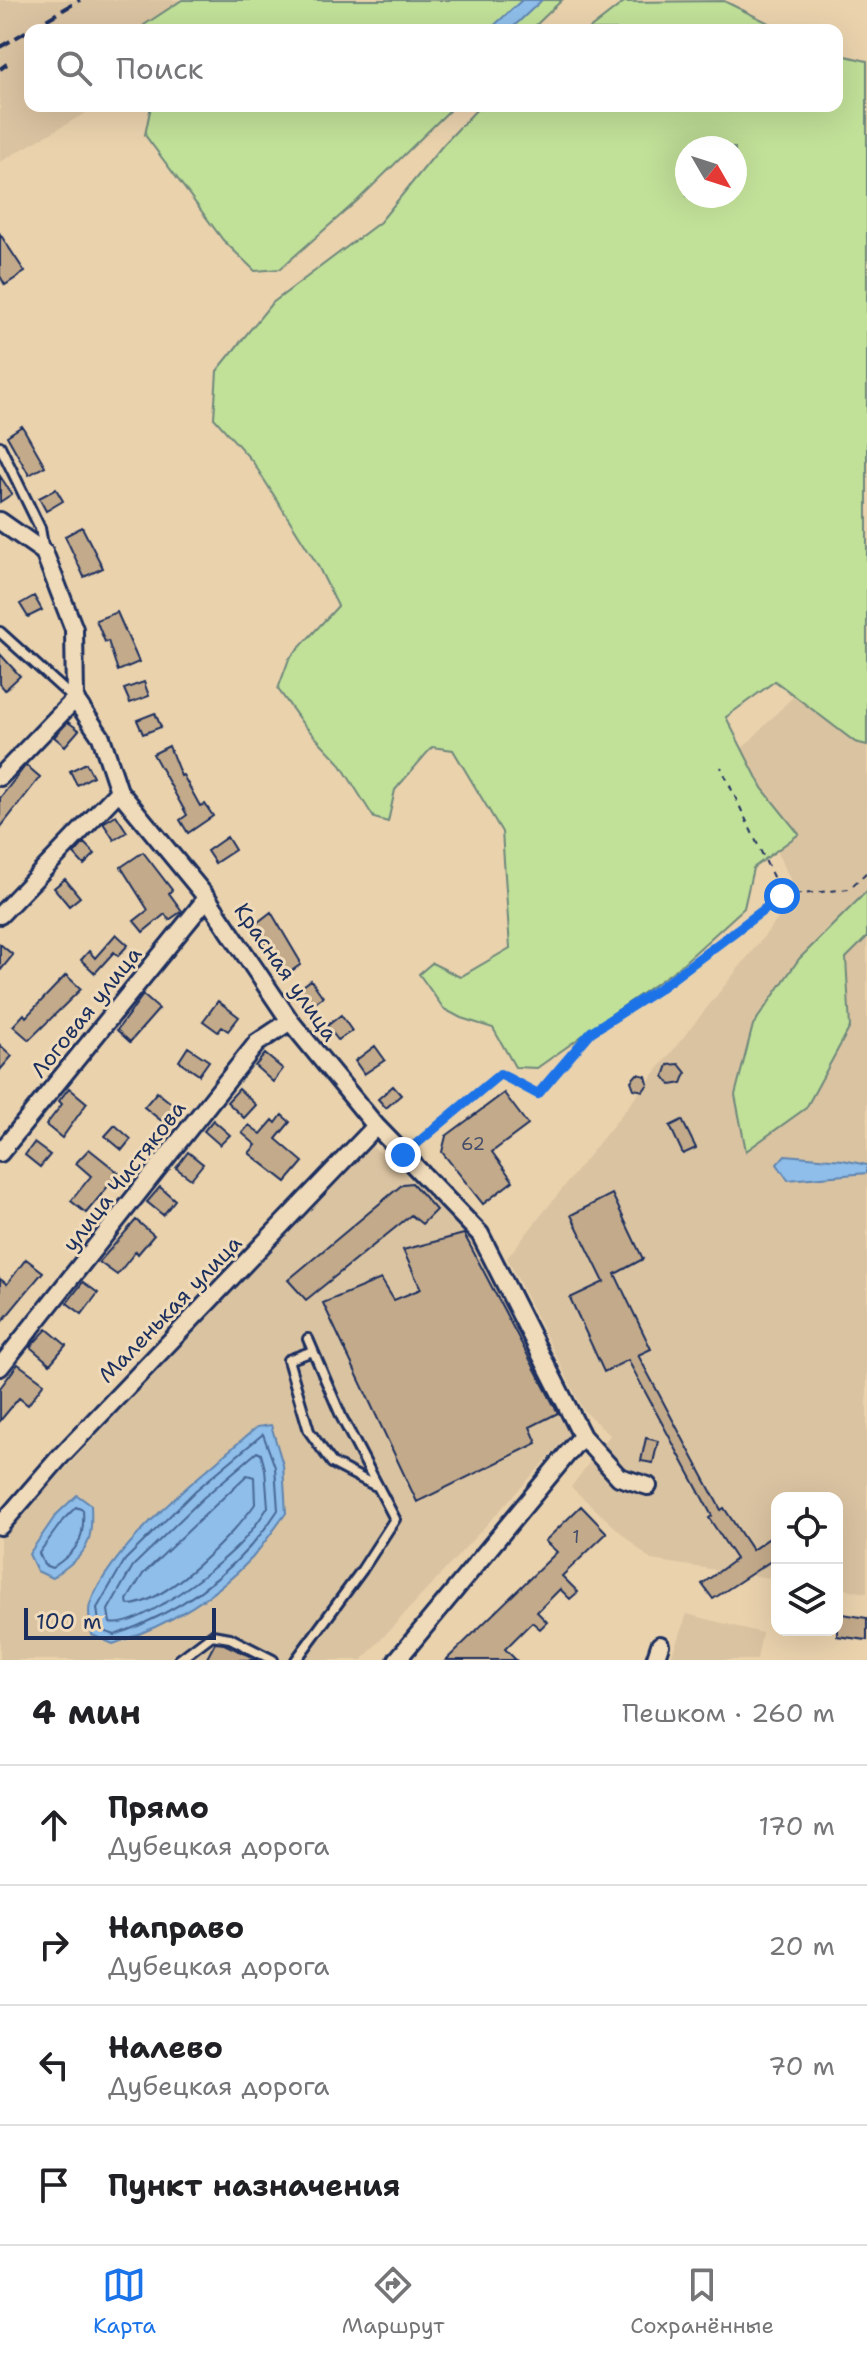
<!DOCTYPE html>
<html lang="ru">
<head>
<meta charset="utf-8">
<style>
  :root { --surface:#fff; --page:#f6f6f6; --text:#202124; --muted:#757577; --line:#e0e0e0; --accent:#1a73e8 }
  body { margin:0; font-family:"Shantell Sans",sans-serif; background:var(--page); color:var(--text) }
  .controls { position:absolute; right:24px; bottom:24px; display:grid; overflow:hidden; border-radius:16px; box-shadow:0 8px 32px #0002 }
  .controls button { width:72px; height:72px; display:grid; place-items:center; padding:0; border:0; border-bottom:2px solid var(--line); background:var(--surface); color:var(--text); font:40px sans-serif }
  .compass { position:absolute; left:675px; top:136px; width:72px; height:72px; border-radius:50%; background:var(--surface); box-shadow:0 8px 32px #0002; rotate:129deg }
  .scale { position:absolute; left:24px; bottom:20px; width:192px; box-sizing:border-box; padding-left:8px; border:4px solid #1b2f5e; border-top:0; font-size:22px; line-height:28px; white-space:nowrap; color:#1b2f5e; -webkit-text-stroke:6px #efdab9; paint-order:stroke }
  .stop { position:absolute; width:24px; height:24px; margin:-18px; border:6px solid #1a73e8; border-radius:50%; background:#fff }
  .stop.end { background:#1a73e8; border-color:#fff; box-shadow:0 2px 8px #0008 }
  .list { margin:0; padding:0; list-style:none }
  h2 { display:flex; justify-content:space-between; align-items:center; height:104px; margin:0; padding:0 32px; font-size:34px }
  h2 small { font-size:26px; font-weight:400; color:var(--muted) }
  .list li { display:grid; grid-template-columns:52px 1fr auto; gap:24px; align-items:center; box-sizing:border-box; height:120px; padding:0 32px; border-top:2px solid var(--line) }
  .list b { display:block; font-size:30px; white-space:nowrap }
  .list p { margin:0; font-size:26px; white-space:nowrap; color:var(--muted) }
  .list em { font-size:26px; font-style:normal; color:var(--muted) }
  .icon { flex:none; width:44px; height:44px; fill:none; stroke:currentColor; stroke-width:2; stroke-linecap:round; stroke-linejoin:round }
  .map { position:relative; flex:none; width:867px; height:1660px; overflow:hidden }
  .search { position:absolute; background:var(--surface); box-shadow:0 8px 32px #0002; left:24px; right:24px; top:24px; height:88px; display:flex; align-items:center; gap:20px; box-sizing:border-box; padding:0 28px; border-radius:16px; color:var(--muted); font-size:30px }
  .sheet { height:584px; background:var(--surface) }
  nav { display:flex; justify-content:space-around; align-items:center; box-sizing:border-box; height:112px; border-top:2px solid var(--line); background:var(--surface); font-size:22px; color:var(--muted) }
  nav a { display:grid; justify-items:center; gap:4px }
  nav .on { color:var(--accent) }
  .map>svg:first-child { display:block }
</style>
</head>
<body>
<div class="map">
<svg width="867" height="1660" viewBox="0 0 867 1660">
  <rect width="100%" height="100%" fill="#ead2ad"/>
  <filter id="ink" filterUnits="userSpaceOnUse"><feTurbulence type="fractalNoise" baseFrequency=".0125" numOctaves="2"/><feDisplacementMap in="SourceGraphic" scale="16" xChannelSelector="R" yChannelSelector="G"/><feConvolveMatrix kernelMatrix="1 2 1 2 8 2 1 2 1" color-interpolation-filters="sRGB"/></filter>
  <g filter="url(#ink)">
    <path fill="#dac3a1" d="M0,0h285l-53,30h-202v76h68l-98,56z
      M867,621v544l-24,-5 -58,-5 67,18h15v420l-30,-5v-90h-60v81l-126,-19 -80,-73 39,-52 -27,-25 -76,-152 290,-363 -62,-139z
      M371,1145l52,45 49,51 100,191 -210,228h-362v-122z
      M687,1614l75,19 -5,27h-87z"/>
    <path fill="#c1e098" stroke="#6e887b" stroke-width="2" fill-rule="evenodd" d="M182,0h380l-31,30h-384l-3,-5z
      M724,1l59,29h-195l36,-28z
      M837,54l30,7v684l-12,-3 -80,-61 -49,36 36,71 37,46 -46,34 -9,40 -66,60 -141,100 -22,-1 -22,-39 -32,-10 -17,-9 -25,-35 13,-11 28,14 50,-29 -8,-116 -49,-82 -21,-3 -37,43 -7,32 -14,-4 -35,-56 -36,-38 -25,-35 11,-30 49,-53 -21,-42 -64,-102 -39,-44 3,-47 54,-67 109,-82 63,-77 37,-39h357zM687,148h48v48h-48z
      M151,106h303l-96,94 -78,69 -25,2 -32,-31 -78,-105z
      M867,891v46l-21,21 4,69 -44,81 -60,43 -11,-56 18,-70 46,-66z"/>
    <path fill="#8ebee9" stroke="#6085b1" stroke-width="2" d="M522,0h20l-32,30h-21z
      M785,1155l58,5 24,5v8l-79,7 -11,-16z
      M271,1425l12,40 3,48c-11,15 -22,31 -34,45 -38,41 -87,68 -139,86l-21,-9c-1,-9 -5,-22 -2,-31 22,-60 118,-135 167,-177z
      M77,1495l14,10c2,43 -5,48 -39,73l-15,-7 -8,-17 27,-39z"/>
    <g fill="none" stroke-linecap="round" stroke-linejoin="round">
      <path stroke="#496896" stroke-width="2" d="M263,1434l12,33 3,43c-39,60 -96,101 -163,125l-15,-5 -3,-22 28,-48 71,-70z
        M257,1452l4,2 4,15 3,38c-9,14 -20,29 -31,40 -21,21 -99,83 -127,76l-2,-13 25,-44 70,-68z
        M247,1475l7,2 1,27c-20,29 -90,101 -127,101l-1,-5 16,-26z
        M76,1507l7,3c2,31 -6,41 -31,58l-8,-3 -5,-12 24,-33z"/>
    </g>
    <path fill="#c3aa8a" stroke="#1b2f5e" stroke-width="2" d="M0,234l25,38 -20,13 -5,-9z
      M22,426l23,40 -16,9 -22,-39z
      M0,476l12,18 -12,8z
      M56,489l7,12 -17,10 -7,-13z
      M82,527l21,41 -19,9 -19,-41z
      M34,596l8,14 -14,7 -8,-13z
      M117,612l22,50 -21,9 -10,-30 -3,1 -9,-22z
      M0,654l20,22 -15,14 -5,-6z
      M144,682l5,14 -19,7 -6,-14z
      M155,713l6,14 -18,7 -6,-14z
      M68,722l11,8 -14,16 -11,-9z
      M169,746l12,30 2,-1 17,31 5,-2 8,12 -25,17 -8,-13 7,-5 -34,-61z
      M86,763l7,13 -16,9 -7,-14z
      M26,765l14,12 -40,51v-30z
      M116,815l11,17 -13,8 -11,-17z
      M227,837l8,13 -20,13 -8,-12z
      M84,843l11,11 -11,11 -10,-11z
      M143,852l29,38 -3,3 13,18 -13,9 -4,-6 -22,18 -9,-11 14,-11 -27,-43z
      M65,879l15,18 -11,9 -15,-18z
      M271,912l29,49v4l-13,9 -19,-31 -2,2 -13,-19z
      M116,934l12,11 -10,11 -4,-4 -19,21 -14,-13 8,-9 6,7z
      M0,944l13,11 -13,16z
      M66,975l15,14 -52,51 -16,-14 11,-12 2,3z
      M311,980l12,17 -12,9 -12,-17z
      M143,995l16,14 -29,33 -13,-12z
      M218,1001l21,16 -11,14 -6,-4 -4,5 -15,-11z
      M341,1015l11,16 -14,9 -11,-14z
      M0,1045l12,11 -12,14z
      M375,1046l10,14 -21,14 -9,-13z
      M188,1047l21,14 -10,14 -20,-14z
      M265,1054l18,15 -10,13 -18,-16z
      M679,1064l7,9 -4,10 -11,2 -7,-9 4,-11z
      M637,1074l9,2 2,8 -5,7 -9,-2 -3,-8z
      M393,1086l8,9 -15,13 -8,-9z
      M69,1088l18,15 -25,35 -16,-13 16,-21 -3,-3z
      M239,1089l17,16 -12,13 -17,-16z
      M157,1092l19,15 -13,15 -19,-15z
      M504,1093l24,32 -36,27 21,29 -30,23 -41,-52 4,-16z
      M282,1115l8,7 -14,17 27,23 -17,20 -37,-29 7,-8 -14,-12 7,-8 12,9 12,-14 3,3z
      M213,1120l17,15 -10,10 -16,-14z
      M682,1120l14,28 -13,6 -13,-28z
      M115,1125l16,14 -9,11 -17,-14z
      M34,1143l16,12 -10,12 -15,-12z
      M89,1149l30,24 -33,40 -15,-12 20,-25 -15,-13z
      M188,1152l15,12 -12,15 -15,-11z
      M412,1183l24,27 -14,14 -11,-9 -105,85 -18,-20 115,-96z
      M160,1187l15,13 -12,15 -16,-13z
      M612,1194l31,65 -28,15 36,75 -13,6 83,155 3,-2 28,42 25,-17v24l-64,42 -11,-15 34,-25 -27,-41 3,-2 -84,-156 -24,12 -34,-74 34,-16 -33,-67z
      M136,1220l18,15 -16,19 -2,-3 -19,24 -18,-13z
      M464,1234l94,179 -28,14 7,16 -120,59 -94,-199 58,-24 13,21 27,-11 -18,-39z
      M26,1259l17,13 -43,52v-45l7,5z
      M83,1282l15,11 -16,21 -15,-11z
      M47,1329l19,16 -16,19 -20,-17z
      M18,1364l26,19 -16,22 -9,-7 -19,23v-33z
      M646,1438l12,3 -5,22 -12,-2z
      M581,1506l26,27 -45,43 16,16 -8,7 -10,-10 -23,23 10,10 -7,7 -8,-7 -27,27 11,11h-70l111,-108 -12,-11z
      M837,1613l30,5v22l-30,-4z
      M215,1643l9,1 34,16h-52z"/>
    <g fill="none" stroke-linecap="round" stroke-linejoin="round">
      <g stroke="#1b2f5e" stroke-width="14">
        <path id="service" d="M0,446l40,82 4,23
          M0,632l74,67
          M313,1351l-25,9 21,71 23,32 42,22
          M179,1660l33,-25 18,3 43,22
          M296,1660l66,-90 33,-51 -53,-101 -34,-79"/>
      </g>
      <g stroke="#1b2f5e" stroke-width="22">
        <path id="minor" d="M0,521l44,31 30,77 1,70 26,38 18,54 88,107 83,123 86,105 104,108 102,202 37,41 29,9
          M0,777l75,-78
          M0,915l119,-124
          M0,1153l207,-255
          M0,1367l257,-324 33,-22
          M0,1526l58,-67 318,-333
          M397,1660l185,-224
          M655,1660l5,-15"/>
      </g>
      <path stroke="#1b2f5e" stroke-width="2" stroke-dasharray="6 6" stroke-linecap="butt" d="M783,896l66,-7 18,-17
        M414,1146l86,-72 38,20 53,-62 69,-44 122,-92 -61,-129"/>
      <use href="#service" stroke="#efdab9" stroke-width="8"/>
      <use href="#minor" stroke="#efdab9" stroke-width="16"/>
      <path stroke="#1b2f5e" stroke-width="4" stroke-dasharray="12 6" stroke-linecap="butt" d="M0,47l80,-47
        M0,69l7,-5"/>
    </g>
  </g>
  <g fill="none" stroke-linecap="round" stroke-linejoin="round" filter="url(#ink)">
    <path stroke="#1a73e8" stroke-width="10" d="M403,1155l97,-81 38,20 53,-62 69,-44 122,-92"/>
  </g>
  <g text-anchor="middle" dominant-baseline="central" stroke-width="6" stroke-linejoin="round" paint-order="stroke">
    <g font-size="18" fill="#454e69">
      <text x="473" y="1144">62</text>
      <text x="576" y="1537">1</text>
    </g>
    <g font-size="22" fill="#1b2f5e" stroke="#efdab9">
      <text transform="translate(286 972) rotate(55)">Красная улица</text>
      <text transform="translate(86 1012) rotate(-51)">Логовая улица</text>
      <text transform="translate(124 1176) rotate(-52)">улица Чистякова</text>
      <text transform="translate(170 1309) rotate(-46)">Маленькая улица</text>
    </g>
  </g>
</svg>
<div class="controls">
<button><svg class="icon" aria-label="locate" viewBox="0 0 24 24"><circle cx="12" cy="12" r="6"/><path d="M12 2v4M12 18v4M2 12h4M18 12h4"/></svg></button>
<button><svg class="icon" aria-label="layers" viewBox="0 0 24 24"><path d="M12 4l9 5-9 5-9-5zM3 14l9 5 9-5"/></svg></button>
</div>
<svg class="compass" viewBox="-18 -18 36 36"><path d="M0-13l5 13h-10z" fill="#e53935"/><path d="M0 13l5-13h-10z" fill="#757577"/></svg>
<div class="scale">100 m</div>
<div class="stop" style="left:782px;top:896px"></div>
<div class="stop end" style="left:403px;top:1155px"></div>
<div class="search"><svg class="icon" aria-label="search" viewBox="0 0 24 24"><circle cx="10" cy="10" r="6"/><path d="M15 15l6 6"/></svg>Поиск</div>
</div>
<section class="sheet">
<h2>4 мин<small>Пешком · 260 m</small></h2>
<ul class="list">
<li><svg class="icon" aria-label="ahead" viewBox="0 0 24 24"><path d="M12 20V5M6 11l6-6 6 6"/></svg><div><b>Прямо</b><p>Дубецкая дорога</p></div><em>170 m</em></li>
<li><svg class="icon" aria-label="right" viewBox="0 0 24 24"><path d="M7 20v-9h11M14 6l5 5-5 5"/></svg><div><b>Направо</b><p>Дубецкая дорога</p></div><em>20 m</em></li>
<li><svg class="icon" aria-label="left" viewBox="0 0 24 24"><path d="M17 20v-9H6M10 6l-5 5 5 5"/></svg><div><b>Налево</b><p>Дубецкая дорога</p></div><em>70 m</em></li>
<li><svg class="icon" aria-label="arrive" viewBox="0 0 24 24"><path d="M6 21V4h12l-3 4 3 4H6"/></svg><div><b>Пункт назначения</b></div></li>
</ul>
</section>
<nav>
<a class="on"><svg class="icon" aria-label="map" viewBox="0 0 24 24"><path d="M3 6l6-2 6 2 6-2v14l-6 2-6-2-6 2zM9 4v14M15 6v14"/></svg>Карта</a>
<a><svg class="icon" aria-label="directions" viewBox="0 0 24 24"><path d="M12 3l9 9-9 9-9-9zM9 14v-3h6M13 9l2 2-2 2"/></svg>Маршрут</a>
<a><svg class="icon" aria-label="saved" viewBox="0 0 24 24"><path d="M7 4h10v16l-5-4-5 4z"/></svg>Сохранённые</a>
</nav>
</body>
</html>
